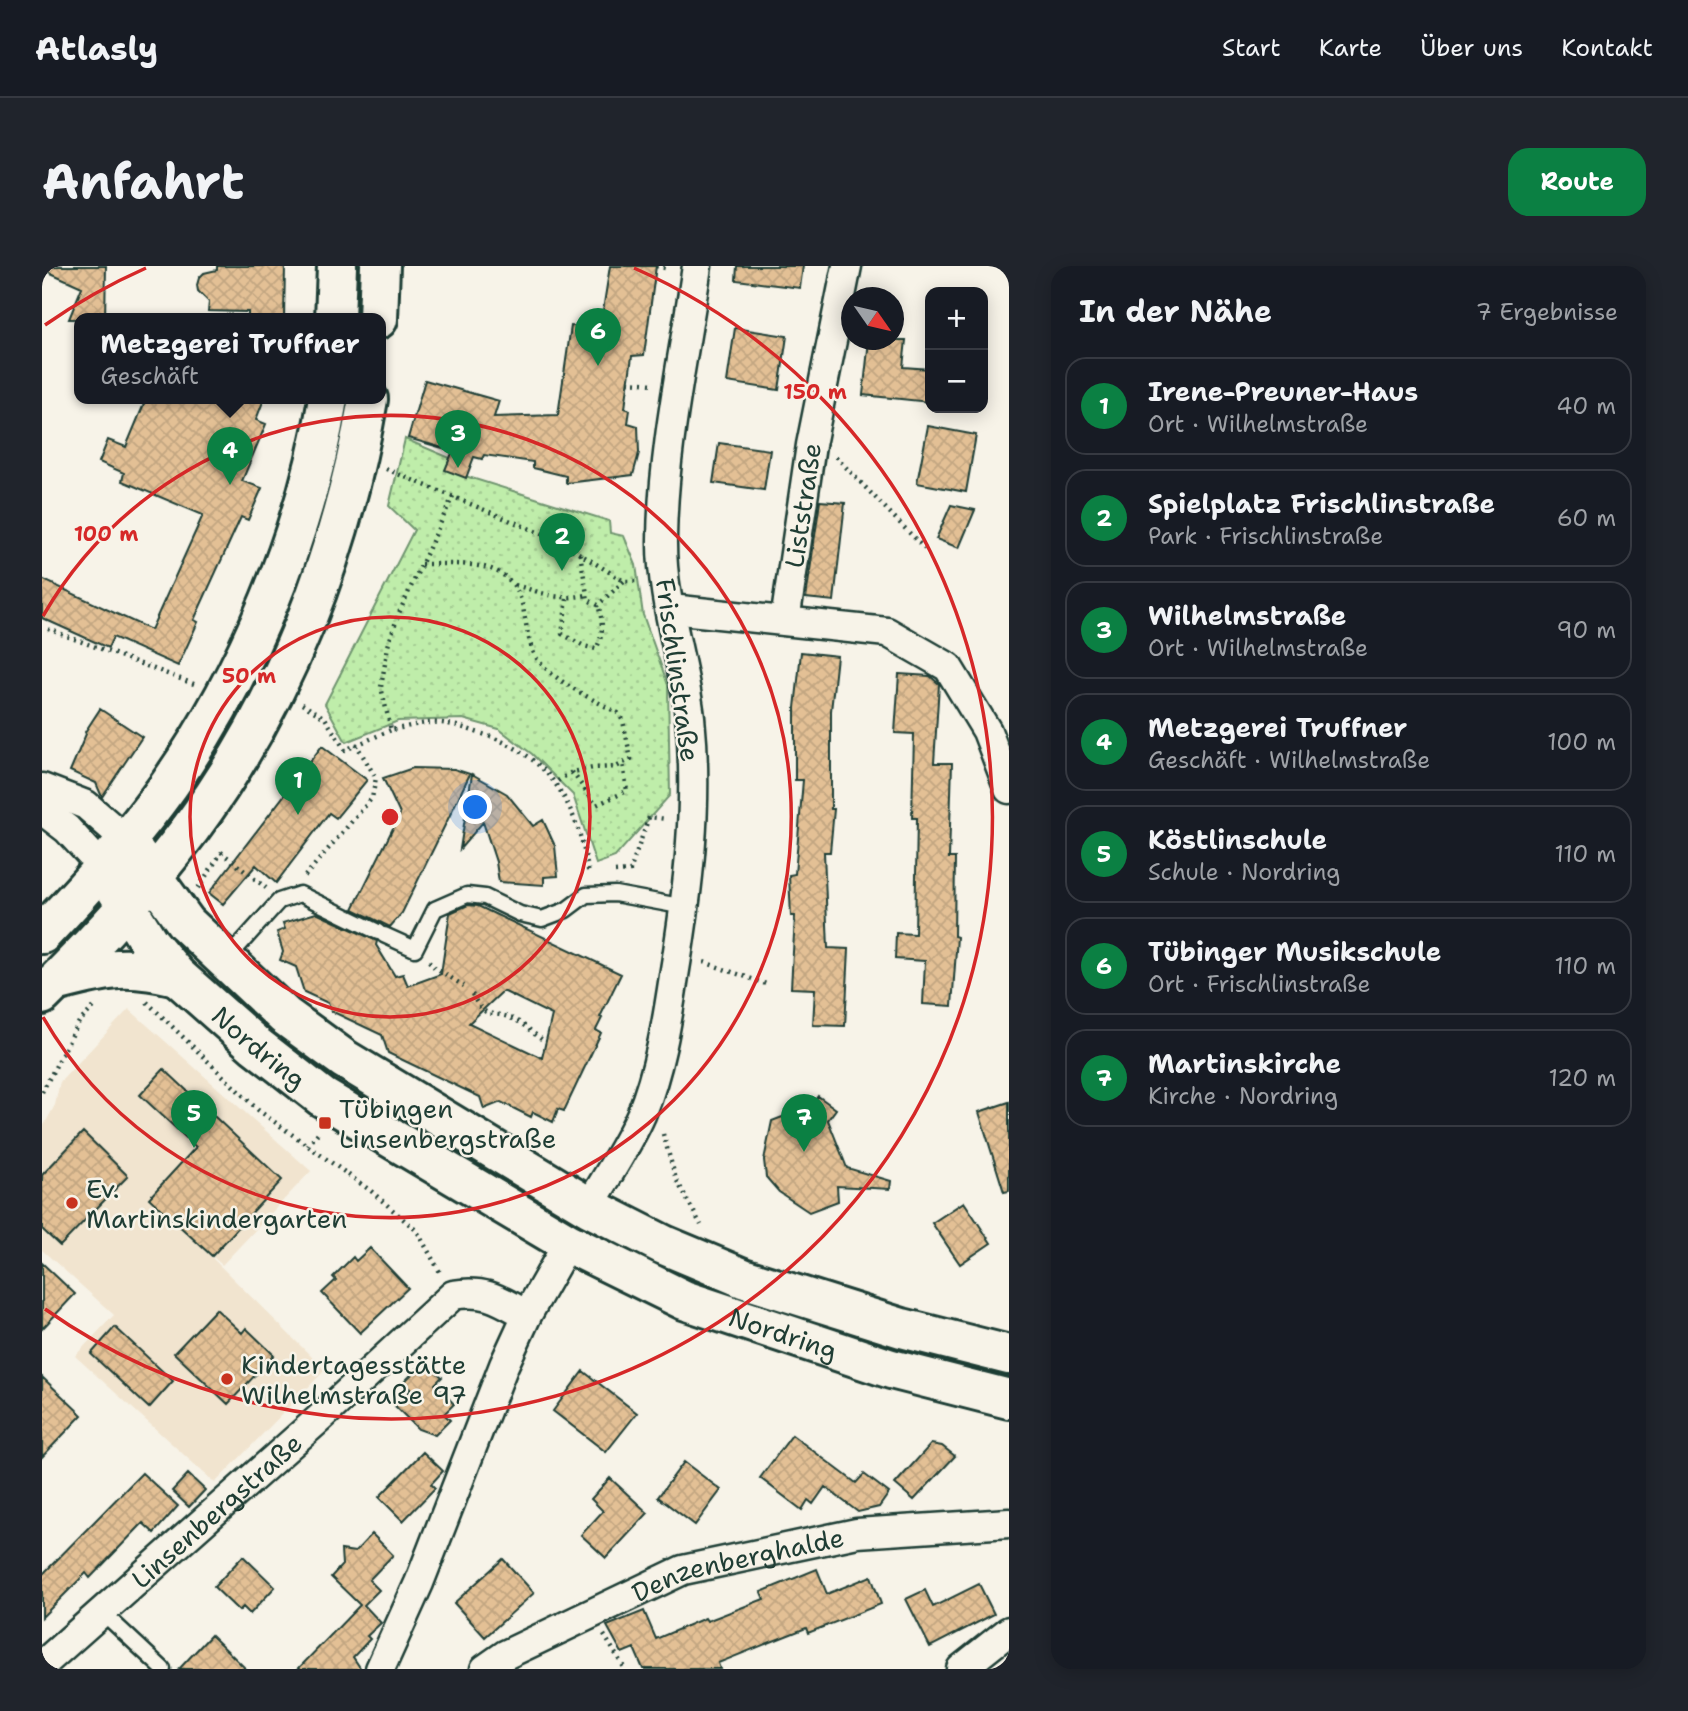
<!DOCTYPE html>
<html lang="de">
<head>
<meta charset="utf-8">
<style>
  :root { --surface:#171b24; --page:#20242c; --text:#f1f3f6; --muted:#9ea1a6; --line:#363941; --accent:#0b8043 }
  body { margin:0; font-family:"Shantell Sans",sans-serif; background:var(--page); color:var(--text) }
  .controls { position:absolute; right:21px; top:21px; display:grid; overflow:hidden; border-radius:14px; box-shadow:0 4px 18px #0003 }
  .controls button { width:63px; height:63px; display:grid; place-items:center; padding:0; border:0; border-bottom:2px solid var(--line); background:var(--surface); color:var(--text); font:35px sans-serif }
  .compass { position:absolute; left:799px; top:21px; width:63px; height:63px; border-radius:50%; background:var(--surface); box-shadow:0 4px 18px #0003; rotate:124deg }
  .you { position:absolute; left:434px; top:542px; width:24px; height:24px; margin:-18px; border:5px solid #fff; border-radius:50%; background:#1a73e8; box-shadow:0 0 0 10px #1a73e833 }
  .badge { display:grid; place-items:center; width:46px; height:46px; border-radius:50%; background:var(--accent); color:#fff; font-size:23px; font-weight:700 }
  .pin { position:absolute; translate:-50% -58px; filter:drop-shadow(0 2px 4px #0008) }
  .pin::after { content:''; position:absolute; top:37px; width:24px; height:21px; background:inherit; clip-path:polygon(0 0,100% 0,50% 100%) }
  .popup { position:absolute; left:32px; top:47px; width:312px; height:91px; box-sizing:border-box; display:grid; place-content:center; border-radius:14px; background:var(--surface); filter:drop-shadow(0 2px 5px #0005); font-size:23px; white-space:nowrap; color:var(--muted) }
  .popup b { font-size:26px; color:var(--text) }
  .popup::after { content:''; position:absolute; left:50%; top:100%; margin-left:-14px; border:14px solid transparent; border-top-color:var(--surface) }
  .list { margin:0; padding:0; list-style:none }
  h2 { display:flex; justify-content:space-between; align-items:center; height:91px; margin:0; padding:0 28px; font-size:30px }
  h2 small { font-size:23px; font-weight:400; color:var(--muted) }
  .list li { display:grid; grid-template-columns:46px 1fr auto; gap:21px; align-items:center; box-sizing:border-box; height:98px; margin:0 14px 14px; padding:0 14px; border:2px solid var(--line); border-radius:21px }
  .list b { display:block; font-size:26px; white-space:nowrap }
  .list p { margin:0; font-size:23px; white-space:nowrap; color:var(--muted) }
  .list em { font-size:23px; font-style:normal; color:var(--muted) }
  .map { position:relative; flex:none; width:967px; height:1403px; overflow:hidden; border-radius:21px }
  header { display:flex; align-items:center; gap:42px; box-sizing:border-box; height:98px; padding:0 35px; background:var(--surface); border-bottom:2px solid var(--line) }
  header strong { font-size:33px }
  nav { display:flex; gap:38px; margin-inline-start:auto; font-size:24px }
  .intro { display:flex; align-items:center; justify-content:space-between; box-sizing:border-box; height:168px; padding:0 42px }
  h1 { margin:0; font-size:49px }
  .button { padding:18px 32px; border-radius:21px; background:var(--accent); color:#fff; font-size:24px; font-weight:700 }
  main { display:flex; gap:42px; padding:0 42px }
  aside { flex:1; background:var(--surface); border-radius:21px; box-shadow:0 4px 18px #0003 }
  .map>svg:first-child { display:block }
</style>
</head>
<body>
<header>
<strong>Atlasly</strong>
<nav><a>Start</a><a>Karte</a><a>Über uns</a><a>Kontakt</a></nav>
</header>
<div class="intro"><h1>Anfahrt</h1><a class="button">Route</a></div>
<main>
<div class="map">
<svg width="967" height="1403" viewBox="0 0 967 1403">
  <defs>
    <pattern id="park-dots" width="8" height="8" patternUnits="userSpaceOnUse" patternTransform="scale(1.75)"><rect width="8" height="8" fill="#bfedaa"/><path d="M2 2h.1M6 6h.1" fill="none" stroke="#a4cc93" stroke-width="1.8" stroke-linecap="round"/></pattern>
    <pattern id="building-cross-hatch" width="8" height="8" patternUnits="userSpaceOnUse" patternTransform="scale(1.75)"><rect width="8" height="8" fill="#e3c095"/><path d="M0 0l8 8M0 8l8-8" fill="none" stroke="#c2a681"/></pattern>
  </defs>
  <rect width="100%" height="100%" fill="#f7f3e8"/>
  <filter id="ink" filterUnits="userSpaceOnUse"><feTurbulence type="fractalNoise" baseFrequency=".0143" numOctaves="2"/><feDisplacementMap in="SourceGraphic" scale="14" xChannelSelector="R" yChannelSelector="G"/><feConvolveMatrix kernelMatrix="1 2 1 2 8 2 1 2 1" color-interpolation-filters="sRGB"/></filter>
  <g filter="url(#ink)">
    <path fill="#f1e4cf" d="M87,743l182,162 -89,94 -27,-24 130,129 -110,113 -140,-127 39,-41 -72,-65v-121l13,-24 5,-23z"/>
    <path fill="#bfedaa" stroke="#6f956f" stroke-width="2" d="M302,133h5l-7,57 -37,123 -69,153 -52,80 -5,-3c17,-27 37,-53 52,-80 42,-75 78,-157 98,-241 7,-28 15,-59 15,-89z
      M122,672l115,104 68,46 69,37 89,54 -4,6 -217,-131z"/>
    <path fill="url(#park-dots)" stroke="#6f956f" stroke-width="2" d="M363,173l45,19 -4,12 163,51 1,12 14,3 12,29 7,50 25,70 2,110 -55,62 -19,7 -23,-69 -41,-41 -33,-25 -36,-10 -65,2 -52,21 -21,-38 89,-174 -25,-24z"/>
    <path fill="url(#building-cross-hatch)" stroke="#1f3d34" stroke-width="2" fill-rule="evenodd" d="M0,0h64l-1,53h-36l13,-32 -40,-18z
      M175,0h68l-1,53h-36v-7l-40,-1 1,-9 -11,-11 -1,-6 2,-7 5,-5 13,-3z
      M568,0h46l-12,89 -12,1 -7,52 5,2 -2,13 10,3 1,27 -6,22 -67,8v-7l-33,-8v-6l-49,-7 -2,4 -8,-2 -8,21 -21,-8 8,-19 -45,-13 17,-58 74,21 -5,16 64,-2 13,-89 29,3z
      M695,0h66l-3,22 -64,-8z
      M693,62l52,8 -8,54 -52,-8z
      M827,74h37l-3,27 27,2 -1,33 -66,-7z
      M104,133h118l-8,21 10,4 -24,57 20,7 -14,32 -7,-3 -47,103 4,2 -20,44 -65,-29 -5,11 -66,-30v-39l109,51 52,-115 -81,-34 2,-8 -25,-11 9,-22 18,7z
      M886,160l48,9 -10,57 -49,-9z
      M677,177l51,7 -6,40 -51,-7z
      M778,235l25,2 -11,98 -28,-3z
      M909,239l24,5 -16,38 -23,-9z
      M759,386l36,4 -6,55v98h3l-4,43h-6l4,96 21,1 -4,77 -32,-1 2,-36 -24,-1 4,-72h-4l-2,-41 6,-1 8,-94h-8v-72z
      M857,408l31,2 9,8 -5,79h18l-3,95h6l-1,78 3,1 -5,69 -29,-2 2,-43 -30,-2 1,-26 19,1 2,-116h-5l2,-84 -19,-1z
      M58,443l42,28 -40,60 -6,-14 -26,-12 16,-37 -1,-2z
      M280,480l45,34 -31,38 -7,-5 -53,70 -20,-18 -33,39 -14,-11z
      M371,502l41,1 16,5 -68,139 -12,14 -37,-18 47,-95 -17,-36z
      M430,508l35,20 26,32 10,-6 12,26 3,30 -14,1v8l-45,-3 -3,-20 -13,-40 -23,27z
      M426,639l10,1 143,68 -21,43 2,1 -6,12 5,3 -37,78 -6,-2 -5,13 -20,-10 -2,5 -30,-15 -17,7 -4,-12 -92,-44 -6,-18 -51,-24 -3,-8 -24,-11 -8,-25 -16,-7 3,-8 -6,-20 8,-3 -2,-6 33,-10 61,28 -1,4 19,31 8,-2 5,12 33,-12 9,-61zM461,725l49,24 -10,43 -73,-35z
      M122,803l118,111 -70,76 -63,-58 47,-51 -56,-52z
      M776,830l18,13 -8,11 19,48 44,13 -1,8 -53,-3 1,15 -29,11 -30,-20 -13,-15 -2,-17 8,-39 39,-15z
      M967,836v89l-5,1 -25,-80z
      M41,866l45,44 -68,70 -18,-17v-54z
      M922,936l27,41 -31,21 -28,-41z
      M328,982l38,40 -48,45 -38,-40 14,-13 -3,-3 20,-20 3,4z
      M0,997l33,31 -33,35z
      M174,1043l26,24 4,-5 28,27 -46,49 -54,-51z
      M73,1061l58,54 -24,27 -58,-54z
      M383,1095l17,16 -7,7 19,20 -10,10 6,6 -15,15 -17,-6 -23,-23 16,-16 -7,-8z
      M541,1105l54,42 -31,39 -53,-41z
      M0,1111l40,38 -40,42z
      M750,1169l64,48 8,-9 25,19 -10,14 -21,5 -33,-25 -12,17 -5,-4 -6,10 -42,-32z
      M889,1178l11,2 13,10 -41,44 -19,-16z
      M381,1186l20,19 -12,13 4,4 -32,33 -24,-24z
      M642,1196l37,28 -26,35 -37,-28z
      M100,1207l36,33 -24,27 -11,-10 -53,55 -4,-5 -44,44v-42z
      M146,1208l17,16 -16,17 -17,-16z
      M568,1212l38,35 -42,45 -25,-23 22,-24 -12,-12z
      M330,1268l21,21 -24,25 10,10 -15,15 17,18 -14,13 3,3 -17,18 8,12h-63l62,-64 -29,-28 11,-12 -1,-15 14,2z
      M201,1290l32,31 -25,27 -7,-7 -4,4 -25,-24z
      M461,1293l31,34 -49,44 -31,-34z
      M775,1303l10,25 44,-18 10,28 -73,29 -2,-5 -88,35 2,6h-77l-9,-21 -12,5 -15,-27 37,-15 12,28 49,-21 2,3 57,-22 -3,-7z
      M937,1318l15,30 -64,33 -24,-48 19,-9 8,17z
      M169,1369l35,34h-67z"/>
    <g fill="none" stroke-linecap="round" stroke-linejoin="round">
      <g stroke="#1f3d34" stroke-width="19">
        <path id="lane" d="M342,669l31,14 20,-40 32,-14 18,2 35,17 22,5 24,-9 20,-15 29,-1 70,13
          M184,694l53,-59 21,-7 78,38
          M60,1346l61,57"/>
      </g>
      <g stroke="#1f3d34" stroke-width="33">
        <g id="street">
          <path d="M629,343l216,23 61,35 39,64 22,58"/>
          <path id="s1" d="M743,355l26,-176 36,-179"/>
          <path d="M0,522l44,17 40,35"/>
          <path d="M0,544l25,19 36,39"/>
          <path d="M547,941c17,-30 38,-60 52,-92 18,-44 26,-92 33,-139 14,-85 25,-172 16,-259 -7,-59 -29,-118 -28,-178 1,-91 22,-183 35,-273"/>
          <path id="s2" d="M0,1399l278,-247 133,-123c32,-6 47,5 74,20"/>
          <path d="M338,1403l39,-86 85,-218 23,-50 41,-72"/>
          <path id="s3" d="M443,1403l20,-14 178,-85 174,-37 152,-10"/>
          <path d="M919,1403l48,-38"/>
        </g>
      </g>
      <g stroke="#1f3d34" stroke-width="44">
        <g id="secondary">
          <path d="M293,53l2,-53"/>
          <path d="M336,53l2,-53"/>
          <path d="M84,574l60,83 99,93 59,43 245,148 75,38 79,33 159,50 107,27"/>
          <path id="s4" d="M61,602l45,73 29,35 78,69 67,52 246,146 116,57 207,69 118,30"/>
          <path d="M0,668c45,-47 89,-96 127,-149 78,-111 137,-252 159,-386"/>
          <path d="M13,716c51,-13 69,-19 122,-6"/>
          <path d="M0,729c53,-52 104,-107 149,-167 93,-125 151,-276 177,-429"/>
        </g>
      </g>
      <path stroke="#1f3d34" stroke-width="4.5" stroke-dasharray="2 5" stroke-linecap="butt" d="M614,0l13,3
        M586,116l25,2
        M794,191l89,92
        M344,203l171,71 67,41h14
        M411,230l-55,119 -10,31 -7,41 10,43c12,-2 25,-6 37,-7 15,-2 34,4 48,9 74,21 101,71 113,143
        M538,288l8,46 10,5 26,-24
        M379,298c45,1 94,-8 103,49 3,15 5,35 14,47 20,24 53,38 80,53l5,8 8,38 -15,8 -23,1 -21,4 -16,10
        M473,319c29,8 41,16 72,10
        M525,333l-5,35 22,12 12,3c8,-15 7,-28 2,-44
        M6,363l146,55
        M260,438l23,14 20,32 46,-20
        M530,506l24,33 31,-14 -4,-28
        M179,586l45,36
        M573,606l15,-1 19,-54 17,2
        M263,610l67,-78 4,-20 -20,-34
        M156,622l24,-36
        M387,695l6,7 29,18
        M662,696l62,22
        M430,728c14,28 19,15 41,25 12,5 22,17 33,23
        M105,736l111,108 113,81 46,40 24,43
        M0,826l37,-70 15,-15
        M621,868l13,45 25,46
        M266,880l12,-16
        M562,1369l21,34"/>
      <use href="#lane" stroke="#f7f3e8" stroke-width="14"/>
      <use href="#street" stroke="#f7f3e8" stroke-width="28"/>
      <use href="#secondary" stroke="#f7f3e8" stroke-width="38"/>
    </g>
  </g>
  <g fill="none" stroke="#d62828" stroke-width="3.5">
    <circle cx="348" cy="551" r="200"/>
    <path d="M1 350A401 401 0 1 1 1 751"/>
    <path d="M3 59A601 601 0 0 1 104 2M592 2A601 601 0 1 1 3 1043"/>
  </g>
  <g fill="#c8321e" stroke="#f7f3e8" stroke-width="2.5">
    <rect x="276" y="850" width="14" height="14" rx="3.5"/>
    <circle cx="30" cy="937" r="7"/>
    <circle cx="185" cy="1113" r="7"/>
  </g>
  <g text-anchor="middle" dominant-baseline="central" stroke-width="5" stroke-linejoin="round" paint-order="stroke">
    <g font-size="26" fill="#1f3d34" stroke="#f7f3e8">
      <text stroke="none"><textPath href="#s1" startOffset="117">Liststraße</textPath></text>
      <text transform="translate(636 404) rotate(82)">Frischlinstraße</text>
      <text stroke="none"><textPath href="#s4" startOffset="240">Nordring</textPath></text>
      <text stroke="none"><textPath href="#s4" startOffset="840">Nordring</textPath></text>
      <text stroke="none"><textPath href="#s2" startOffset="233">Linsenbergstraße</textPath></text>
      <text stroke="none"><textPath href="#s3" startOffset="276">Denzenberghalde</textPath></text>
    </g>
    <g font-size="26" fill="#1f3d34" stroke="#f7f3e8" text-anchor="start">
      <text x="297" y="842">Tübingen<tspan x="297" dy="30">Linsenbergstraße</tspan></text>
      <text x="44" y="922">Ev.<tspan x="44" dy="30">Martinskindergarten</tspan></text>
      <text x="199" y="1098">Kindertagesstätte<tspan x="199" dy="30">Wilhelmstraße 97</tspan></text>
    </g>
  </g>
  <circle cx="348" cy="551" r="10" fill="#d62828" stroke="#f7f3e8" stroke-width="3.5"/>
  <g font-size="21" text-anchor="middle" font-weight="bold" fill="#d62828" stroke="#f7f3e8" stroke-width="5" stroke-linejoin="round" paint-order="stroke">
    <text x="773" y="133">150 m</text>
    <text x="64" y="275">100 m</text>
    <text x="207" y="417">50 m</text>
  </g>
</svg>
<div class="controls">
<button>+</button>
<button>−</button>
</div>
<svg class="compass" viewBox="-18 -18 36 36"><path d="M0-13l5 13h-10z" fill="#e53935"/><path d="M0 13l5-13h-10z" fill="#9ea1a6"/></svg>
<div class="you"></div>
<div class="pin badge" style="left:256px;top:549px">1</div>
<div class="pin badge" style="left:520px;top:305px">2</div>
<div class="pin badge" style="left:416px;top:202px">3</div>
<div class="pin badge" style="left:188px;top:219px">4</div>
<div class="popup"><b>Metzgerei Truffner</b>Geschäft</div>
<div class="pin badge" style="left:152px;top:882px">5</div>
<div class="pin badge" style="left:556px;top:100px">6</div>
<div class="pin badge" style="left:762px;top:886px">7</div>
</div>
<aside>
<h2>In der Nähe<small>7 Ergebnisse</small></h2>
<ul class="list">
<li><span class="badge">1</span><div><b>Irene-Preuner-Haus</b><p>Ort · Wilhelmstraße</p></div><em>40 m</em></li>
<li><span class="badge">2</span><div><b>Spielplatz Frischlinstraße</b><p>Park · Frischlinstraße</p></div><em>60 m</em></li>
<li><span class="badge">3</span><div><b>Wilhelmstraße</b><p>Ort · Wilhelmstraße</p></div><em>90 m</em></li>
<li><span class="badge">4</span><div><b>Metzgerei Truffner</b><p>Geschäft · Wilhelmstraße</p></div><em>100 m</em></li>
<li><span class="badge">5</span><div><b>Köstlinschule</b><p>Schule · Nordring</p></div><em>110 m</em></li>
<li><span class="badge">6</span><div><b>Tübinger Musikschule</b><p>Ort · Frischlinstraße</p></div><em>110 m</em></li>
<li><span class="badge">7</span><div><b>Martinskirche</b><p>Kirche · Nordring</p></div><em>120 m</em></li>
</ul>
</aside>
</main>
</body>
</html>
